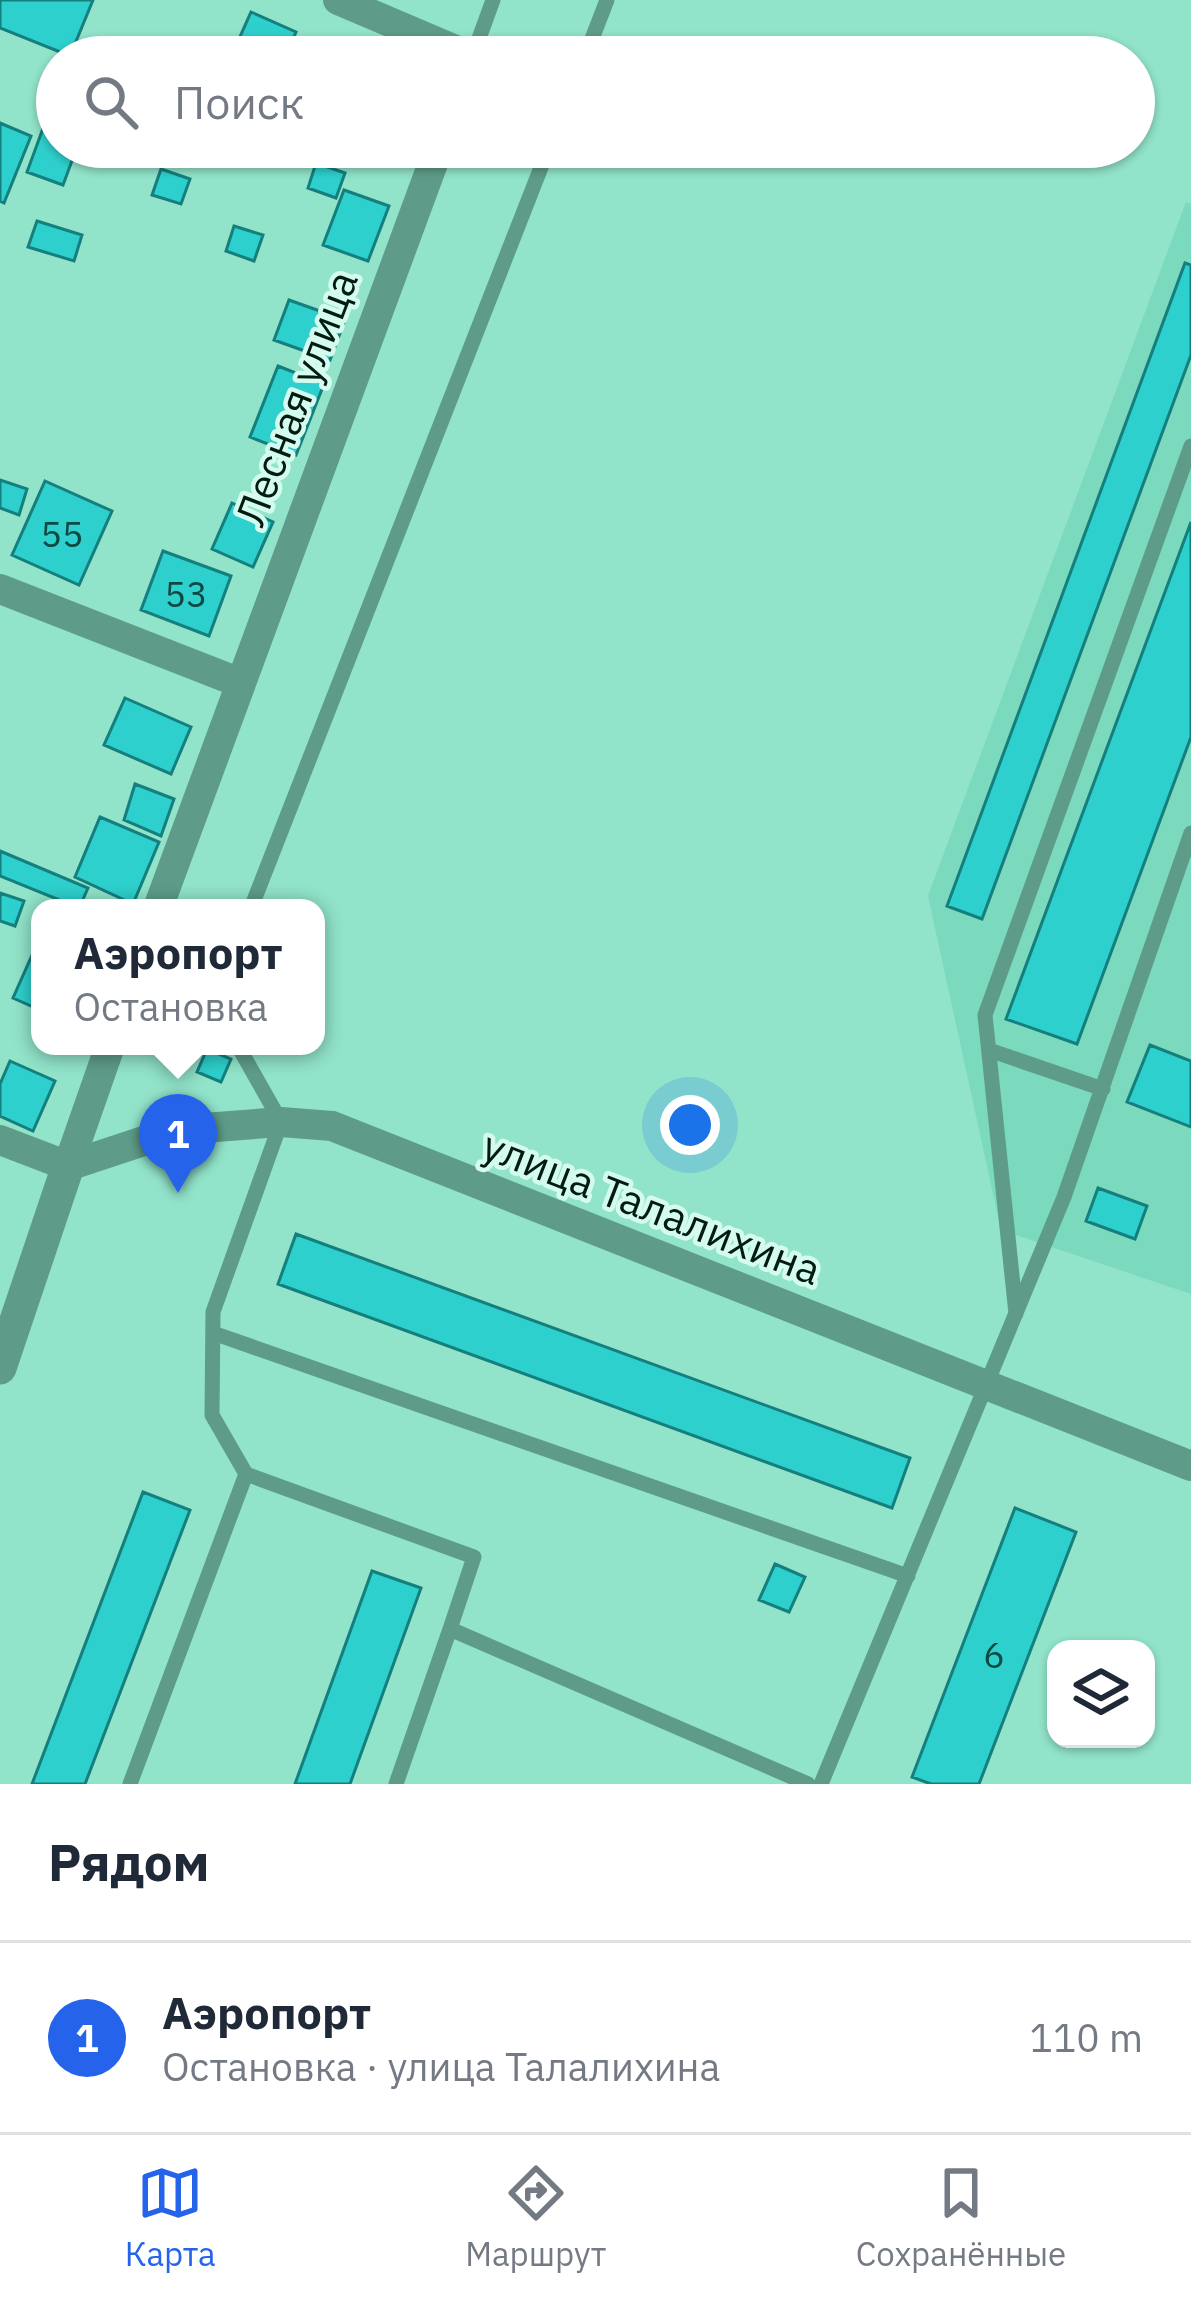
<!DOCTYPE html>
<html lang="ru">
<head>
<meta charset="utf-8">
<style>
  :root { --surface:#fff; --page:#f2f2f3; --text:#1f2937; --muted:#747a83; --line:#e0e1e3; --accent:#2563eb }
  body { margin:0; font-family:"IBM Plex Sans",sans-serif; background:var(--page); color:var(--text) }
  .controls { position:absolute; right:36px; bottom:36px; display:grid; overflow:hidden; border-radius:24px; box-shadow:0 3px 9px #0004 }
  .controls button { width:108px; height:108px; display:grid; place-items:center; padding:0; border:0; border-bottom:3px solid var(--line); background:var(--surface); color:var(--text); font:60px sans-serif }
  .you { position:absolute; left:690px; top:1125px; width:42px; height:42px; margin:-30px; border:9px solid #fff; border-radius:50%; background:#1a73e8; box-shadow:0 0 0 18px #1a73e833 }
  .badge { display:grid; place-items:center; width:78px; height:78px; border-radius:50%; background:var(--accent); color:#fff; font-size:39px; font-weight:700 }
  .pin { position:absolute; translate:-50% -99px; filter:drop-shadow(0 3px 6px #0008) }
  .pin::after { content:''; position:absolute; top:63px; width:42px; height:36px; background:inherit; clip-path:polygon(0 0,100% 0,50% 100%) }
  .popup { position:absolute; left:31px; top:899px; width:294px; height:156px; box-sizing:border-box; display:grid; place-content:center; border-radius:24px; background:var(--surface); filter:drop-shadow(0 3px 9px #0005); font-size:39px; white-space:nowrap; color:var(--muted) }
  .popup b { font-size:45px; color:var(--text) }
  .popup::after { content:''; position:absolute; left:50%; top:100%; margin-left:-24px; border:24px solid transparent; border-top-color:var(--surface) }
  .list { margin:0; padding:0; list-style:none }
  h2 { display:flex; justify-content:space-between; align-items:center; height:156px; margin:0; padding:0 48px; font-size:51px }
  h2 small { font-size:39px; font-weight:400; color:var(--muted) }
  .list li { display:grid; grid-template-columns:78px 1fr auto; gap:36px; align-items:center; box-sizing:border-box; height:192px; padding:0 48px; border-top:3px solid var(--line) }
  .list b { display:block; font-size:45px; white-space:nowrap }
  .list p { margin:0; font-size:39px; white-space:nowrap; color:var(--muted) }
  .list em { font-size:39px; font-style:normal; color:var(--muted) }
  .icon { flex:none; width:66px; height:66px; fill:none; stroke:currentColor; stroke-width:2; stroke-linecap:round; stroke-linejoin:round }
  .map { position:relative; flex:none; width:1191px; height:1784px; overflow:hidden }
  .search { position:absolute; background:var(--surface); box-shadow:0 3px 9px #0004; left:36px; right:36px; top:36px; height:132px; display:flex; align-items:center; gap:30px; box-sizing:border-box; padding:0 42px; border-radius:66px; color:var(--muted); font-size:45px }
  .sheet { height:348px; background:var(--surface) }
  nav { display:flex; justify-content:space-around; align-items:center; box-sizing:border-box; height:168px; border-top:3px solid var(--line); background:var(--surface); font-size:33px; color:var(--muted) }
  nav a { display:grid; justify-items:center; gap:6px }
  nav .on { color:var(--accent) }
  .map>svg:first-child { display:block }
</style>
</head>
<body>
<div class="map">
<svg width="1191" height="1784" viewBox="0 0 1191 1784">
  <rect width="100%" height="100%" fill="#91e3ca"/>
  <path fill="#7bd9be" d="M1186,202l5,2v1090l-190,-64 -73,-334z"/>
  <path fill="#2ed0cd" stroke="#157f7d" stroke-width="3" d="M0,0h93l-23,56 -70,-28z
    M251,12l45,20 -11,25h-54z
    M49,112l8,3v32h20l-14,38 -36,-13z
    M0,123l31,13 -27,67 -4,-2z
    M316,163l29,10 -9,25 -28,-10z
    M161,169l29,10 -9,25 -29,-9z
    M344,190l45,16 -21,55 -45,-16z
    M37,221l45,14 -8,26 -46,-14z
    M234,226l29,9 -9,26 -28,-10z
    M1185,263l6,2v90l-209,564 -35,-13z
    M289,300l56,20 -15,40 -56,-20z
    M278,366l46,18 -28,71 -46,-18z
    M0,480l27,9 -8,26 -19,-7z
    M45,481l67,30 -33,74 -67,-30z
    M232,503l41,19 -20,45 -41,-18z
    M1191,522v215l-114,307 -71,-25z
    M163,551l68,25 -22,60 -68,-26z
    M125,698l66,29 -20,47 -67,-29z
    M135,784l39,15 -13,37 -37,-16z
    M100,817l59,25 -26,62 -58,-27z
    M0,851l88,37 -9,20 -79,-32z
    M0,893l24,8 -9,25 -15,-5z
    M33,953l7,3v54l-27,-12z
    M1150,1045l41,16v66l-64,-25z
    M207,1049l24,10 -10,23 -24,-10z
    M10,1061l45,20 -22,50 -33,-15v-32z
    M1098,1188l49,18 -12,33 -49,-18z
    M296,1234l614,224 -18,50 -614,-224z
    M143,1492l47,18 -105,274h-53z
    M1015,1508l61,24 -97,252h-48l-19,-7z
    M775,1564l30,13 -16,35 -30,-12z
    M372,1571l49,17 -71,196h-55z"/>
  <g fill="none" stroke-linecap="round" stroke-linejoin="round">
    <path stroke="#5e9c89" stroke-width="15" d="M473,55l20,-55
      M585,57l22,-57
      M251,908l298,-761
      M238,1046l43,76 -68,190 -1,103 34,59 228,83 -24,72 358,155
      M989,1050l114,39
      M1016,1314l-31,-299 206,-569
      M213,1333l695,243
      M130,1784l116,-310
      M396,1784l54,-155
      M821,1784l243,-587 127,-364"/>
    <path stroke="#5e9c89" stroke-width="30" d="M338,0l134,57
      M0,589l238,93
      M158,908l281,-761
      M0,1140l68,26
      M68,1166l109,-36 104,-8 51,4 859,340
      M68,1166l42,-120"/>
    <path stroke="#5e9c89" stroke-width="33" d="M0,1368l68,-202"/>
  </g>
  <g text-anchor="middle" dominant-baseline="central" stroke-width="9" stroke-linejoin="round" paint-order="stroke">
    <g font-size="36" fill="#0d4842">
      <text x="62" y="533">55</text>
      <text x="186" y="593">53</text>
      <text x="994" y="1654">6</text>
    </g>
    <g font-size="42" fill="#021b14" stroke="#d4fbee">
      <text transform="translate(296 398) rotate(-69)">Лесная улица</text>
      <text transform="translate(652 1207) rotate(21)">улица Талалихина</text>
    </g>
  </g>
</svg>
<div class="controls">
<button><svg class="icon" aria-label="layers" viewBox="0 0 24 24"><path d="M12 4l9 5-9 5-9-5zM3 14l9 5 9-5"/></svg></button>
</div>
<div class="you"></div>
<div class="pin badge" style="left:178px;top:1193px">1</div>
<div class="popup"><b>Аэропорт</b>Остановка</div>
<div class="search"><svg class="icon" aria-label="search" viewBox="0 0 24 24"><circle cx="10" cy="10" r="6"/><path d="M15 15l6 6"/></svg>Поиск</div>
</div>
<section class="sheet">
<h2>Рядом<small></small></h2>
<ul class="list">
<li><span class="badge">1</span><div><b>Аэропорт</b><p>Остановка · улица Талалихина</p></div><em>110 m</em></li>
</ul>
</section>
<nav>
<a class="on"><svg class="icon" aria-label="map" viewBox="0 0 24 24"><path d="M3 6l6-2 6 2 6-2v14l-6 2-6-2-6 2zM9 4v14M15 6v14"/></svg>Карта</a>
<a><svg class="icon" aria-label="directions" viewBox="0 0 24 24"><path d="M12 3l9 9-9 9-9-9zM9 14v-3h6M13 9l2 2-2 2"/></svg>Маршрут</a>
<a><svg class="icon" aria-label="saved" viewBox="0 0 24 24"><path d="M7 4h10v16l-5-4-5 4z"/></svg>Сохранённые</a>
</nav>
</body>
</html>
